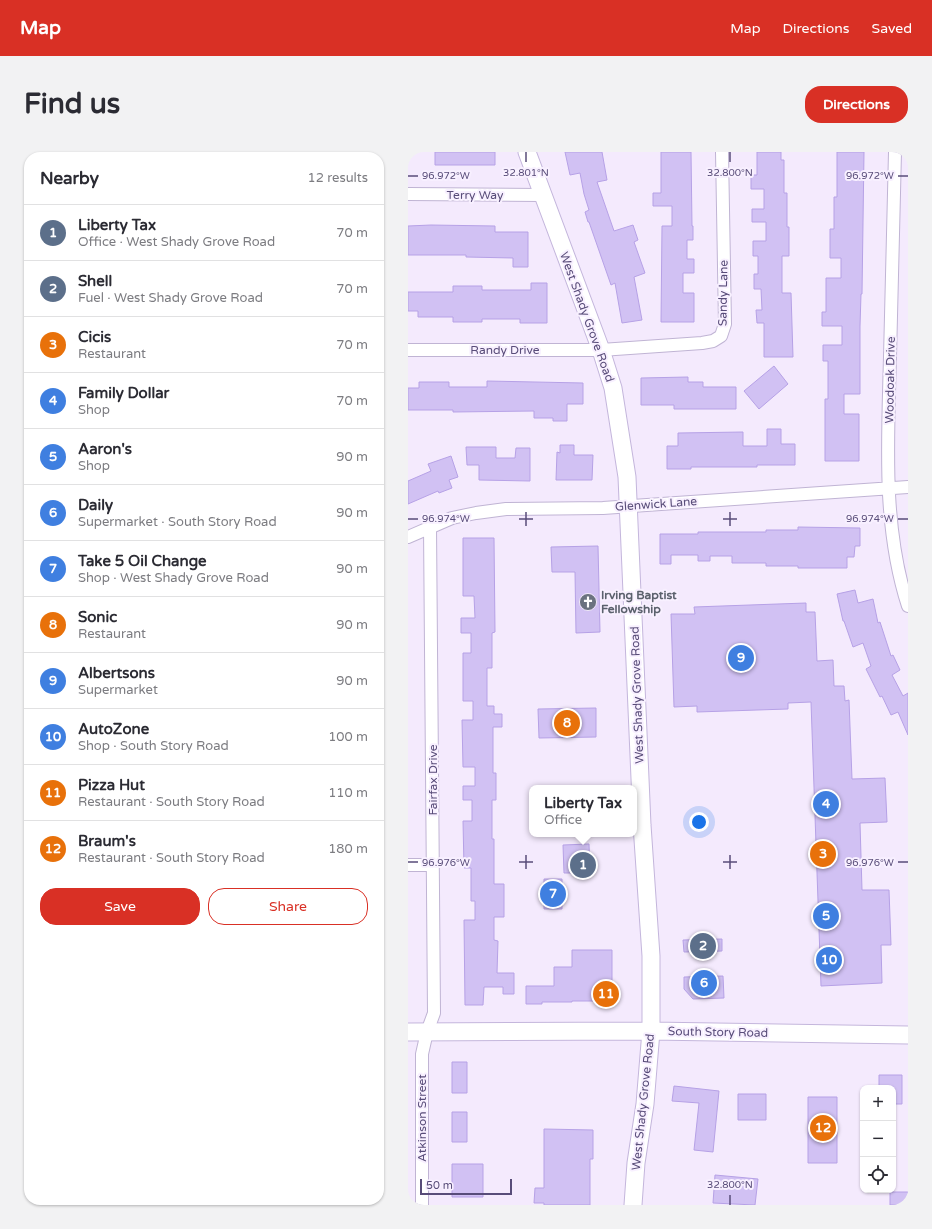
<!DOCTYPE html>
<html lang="en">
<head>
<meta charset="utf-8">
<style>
  :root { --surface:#fff; --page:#f2f2f3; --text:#2b2b33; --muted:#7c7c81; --line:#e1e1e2; --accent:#d93025 }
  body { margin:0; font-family:"Varela Round",sans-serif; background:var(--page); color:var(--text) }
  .controls { position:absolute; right:12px; bottom:12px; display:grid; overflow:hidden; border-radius:8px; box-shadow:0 1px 3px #0004 }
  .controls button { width:36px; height:36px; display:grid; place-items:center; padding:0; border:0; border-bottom:1px solid var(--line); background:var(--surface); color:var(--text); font:20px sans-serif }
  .scale { position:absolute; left:12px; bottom:10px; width:92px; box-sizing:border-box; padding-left:4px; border:2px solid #584c79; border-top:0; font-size:11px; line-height:14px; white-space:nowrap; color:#584c79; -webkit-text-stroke:3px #f8f0ff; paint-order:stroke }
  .you { position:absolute; left:291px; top:670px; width:14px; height:14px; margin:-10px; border:3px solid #fff; border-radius:50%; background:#1a73e8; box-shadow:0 0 0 6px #1a73e833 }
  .badge { display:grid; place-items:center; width:26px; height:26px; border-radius:50%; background:var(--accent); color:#fff; font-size:13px; font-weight:700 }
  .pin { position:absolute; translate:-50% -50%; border:2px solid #fff; box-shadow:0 1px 4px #0006 }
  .popup { position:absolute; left:121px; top:633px; width:108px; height:52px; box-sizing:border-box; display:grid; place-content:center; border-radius:8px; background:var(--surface); filter:drop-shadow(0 1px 3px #0005); font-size:13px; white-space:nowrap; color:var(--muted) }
  .popup b { font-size:15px; color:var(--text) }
  .popup::after { content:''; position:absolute; left:50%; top:100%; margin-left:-8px; border:8px solid transparent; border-top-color:var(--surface) }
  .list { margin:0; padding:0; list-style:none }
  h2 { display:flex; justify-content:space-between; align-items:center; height:52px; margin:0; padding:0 16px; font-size:17px }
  h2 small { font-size:13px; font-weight:400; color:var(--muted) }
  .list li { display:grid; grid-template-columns:26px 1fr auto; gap:12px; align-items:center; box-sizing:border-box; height:56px; padding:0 16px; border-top:1px solid var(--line) }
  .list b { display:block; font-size:15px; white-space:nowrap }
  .list p { margin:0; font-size:13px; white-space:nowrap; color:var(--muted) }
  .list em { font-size:13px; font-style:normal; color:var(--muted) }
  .actions { display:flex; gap:8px; padding:12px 16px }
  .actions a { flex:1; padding:9px 0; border:1px solid var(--accent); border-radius:16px; text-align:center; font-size:14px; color:var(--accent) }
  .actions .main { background:var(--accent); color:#fff }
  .icon { flex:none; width:22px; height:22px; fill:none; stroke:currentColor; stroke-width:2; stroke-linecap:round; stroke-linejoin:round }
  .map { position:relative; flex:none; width:500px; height:1053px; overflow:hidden; border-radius:16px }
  header { display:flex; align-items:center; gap:24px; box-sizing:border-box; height:56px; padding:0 20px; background:var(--accent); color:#fff }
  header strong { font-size:19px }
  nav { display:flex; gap:22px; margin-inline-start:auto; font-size:14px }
  .intro { display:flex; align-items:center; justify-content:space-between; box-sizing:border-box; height:96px; padding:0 24px }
  h1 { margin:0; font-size:28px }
  .button { padding:10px 18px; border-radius:16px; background:var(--accent); color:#fff; font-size:14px; font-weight:700 }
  main { display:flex; gap:24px; padding:0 24px }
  aside { flex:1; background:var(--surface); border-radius:16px; box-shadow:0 1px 3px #0004 }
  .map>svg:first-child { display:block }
</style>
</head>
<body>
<header>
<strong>Map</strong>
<nav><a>Map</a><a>Directions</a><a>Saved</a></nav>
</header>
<div class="intro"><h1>Find us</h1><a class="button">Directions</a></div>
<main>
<aside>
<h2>Nearby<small>12 results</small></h2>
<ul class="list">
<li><span class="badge" style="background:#5c6f8a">1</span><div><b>Liberty Tax</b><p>Office · West Shady Grove Road</p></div><em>70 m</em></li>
<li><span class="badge" style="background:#5c6f8a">2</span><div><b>Shell</b><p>Fuel · West Shady Grove Road</p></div><em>70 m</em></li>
<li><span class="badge" style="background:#e8710a">3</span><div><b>Cicis</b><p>Restaurant</p></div><em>70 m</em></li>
<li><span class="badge" style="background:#3f7fe0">4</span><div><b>Family Dollar</b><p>Shop</p></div><em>70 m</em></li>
<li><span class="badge" style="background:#3f7fe0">5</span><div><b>Aaron's</b><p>Shop</p></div><em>90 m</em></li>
<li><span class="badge" style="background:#3f7fe0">6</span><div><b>Daily</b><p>Supermarket · South Story Road</p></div><em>90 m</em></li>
<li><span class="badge" style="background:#3f7fe0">7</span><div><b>Take 5 Oil Change</b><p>Shop · West Shady Grove Road</p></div><em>90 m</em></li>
<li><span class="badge" style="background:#e8710a">8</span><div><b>Sonic</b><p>Restaurant</p></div><em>90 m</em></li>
<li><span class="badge" style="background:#3f7fe0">9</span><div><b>Albertsons</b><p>Supermarket</p></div><em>90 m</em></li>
<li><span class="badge" style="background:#3f7fe0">10</span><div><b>AutoZone</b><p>Shop · South Story Road</p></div><em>100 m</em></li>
<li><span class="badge" style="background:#e8710a">11</span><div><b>Pizza Hut</b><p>Restaurant · South Story Road</p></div><em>110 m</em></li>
<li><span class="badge" style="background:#e8710a">12</span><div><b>Braum's</b><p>Restaurant · South Story Road</p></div><em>180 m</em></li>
</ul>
<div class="actions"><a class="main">Save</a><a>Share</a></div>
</aside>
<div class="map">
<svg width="500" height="1053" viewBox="0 0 500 1053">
  <rect width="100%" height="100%" fill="#f4eafd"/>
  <path fill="#d1c1f3" stroke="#b6a1e6" d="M27,0h60v13h-60z
    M157,0h37l5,28 -10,2 17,49 19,-6 5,15 -4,2 11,31 -11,4 8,43 -20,3 -7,-40 -4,2 -22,-63h-1l-3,-10 4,-2 -5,-16 -4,-21 -10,2z
    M253,0h30l1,74h1v14h-6v19h7v14h-11v20h11v29h-33l1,-96h10v-20h-19v-13h8z
    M349,0h24v8h3v33h3v34h2v29h-7v37h9l2,64h-29v-34h-7l-1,-13h6l-1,-21h-7v-15h4v-18h-5v-15h13v-19h-14v-13h12v-20h-13v-14h6z
    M429,0h27l-2,142h-1l-1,32v68h-16v20h15v47h-34v-62h3v-38h-5v-16h19v-19h-20v-14h4v-34h15v-20h-11v-29h4v-32h3z
    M23,73l64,1v6h33v35h-15v-9l-47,-1v-2h-58v-29z
    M123,131h16v40h-27v-4h-38v3h-29v-5h-35v-6h-10v-19h45v-6h29v4h49z
    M366,214l14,18 -29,25 -15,-18z
    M280,225v5h15v5h33v22h-62v-4h-33v-27z
    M79,229l96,2v21h-16v17h-14v-3h-19v-7l-81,1v-2h-45v-22h11v-6h30v5h38z
    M359,277h14v15h14v21h-38v2h-66v2h-24v-23h11v-13l65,-1v14h24z
    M152,293h14v10h19l-1,25h-36l1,-28 3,1z
    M58,295h30v11h19l1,-10h14v33l-51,-1v-15h-12z
    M43,304l7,21 -9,3 3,8 -13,5 -1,-2 -30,13v-23l23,-10 -3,-7z
    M390,375l62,1v18h-5l-1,11h-7v11h-49v-2h-32v-3h-34v-7h-22v5h-12v-6h-27v9h-11v-30h38v-2h68v-2h32z
    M55,386h31l1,94 -3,1v35h-5v38h7v8h8v13h-9v46h3v27h-4v39h2v45h10v33h-10v23l4,1 -1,32h17v21h-11v-7h-19l-1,18h-18l-1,-85h11v-19h-4v-33h-7l-1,-47h9v-21h-9v-14h12v-19h-12l-1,-47h11v-19h-10v-48h8v-20h-10v-15h14l-1,-22h-11z
    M190,394l2,86 -24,1 -1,-61h-23l-1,-25z
    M447,438l3,13 15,-4 5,24 2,-1 11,34 2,-1 7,15 -8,5 11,21 5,-3v42l-10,-23 -7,3 -9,-19 -2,1 -14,-28 5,-3 -8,-23 -10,4 -9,-26h-1l-6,-27z
    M398,451v9h9l2,49 16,-1 1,26h10l1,15 4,-1 3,79 33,-1 2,44 -27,1 2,67h27l2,55h-10l1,38 -61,3 -10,-284 -23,1v6l-91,3v-6l-23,1 -3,-93h24l-1,-7z
    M188,556v29l-57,1 -1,-29z
    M181,692l1,29h-26l-1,-28z
    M136,727h18v30h-18z
    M314,787v12l-38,1 -1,-12z
    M164,798h40v51h-40v1h-30v2h-16v-18h28v-19h18z
    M315,824l1,22 -31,1 -9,-10v-12z
    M44,910h15v31h-15z
    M471,923h23v29h-9v-16h-14z
    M266,934l45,5 -6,61 -19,-2 5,-47 -27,-2z
    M330,942h28v26h-28z
    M400,945h29v66h-29z
    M44,960h15v30h-15z
    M136,977l49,1v29h-3v46h-46v-2h-10l1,-15h9z
    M44,1012h31v33h-31z
    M307,1023l43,4 -3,26 -42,-2z
    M482,1040h18v13h-18z"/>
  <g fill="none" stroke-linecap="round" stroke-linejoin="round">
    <g stroke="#c0b4d4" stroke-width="14">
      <path id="street" d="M487,0c-2,68 -3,137 -5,205 -2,83 -8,169 18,249
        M0,42l134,1
        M0,198h193l101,-7 11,-2 8,-5 4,-12 -3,-172
        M0,385l44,-19 24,-5 30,-4 97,-1 305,-21
        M0,713h25
        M14,1053v-151l5,-22 7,-19 -4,-486"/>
    </g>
    <g stroke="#c4b6dc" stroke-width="19">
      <path id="secondary" d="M119,0l74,198 12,38 14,89 15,348 9,131v75l-6,73 -9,59 -3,42
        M0,880l243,-1 257,4"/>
    </g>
    <use href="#street" stroke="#fff" stroke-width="12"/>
    <use href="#secondary" stroke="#fff" stroke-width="17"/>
  </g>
  <path fill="none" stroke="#584c79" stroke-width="1.5" d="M118,0v10M322,0v10M0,24h10M490,24h10M118,360v14M322,360v14M0,367h10M111,367h14M315,367h14M490,367h10M118,703v14M322,703v14M0,710h10M111,710h14M315,710h14M490,710h10M322,1043v10"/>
  <defs>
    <g id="church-disc" transform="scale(0.9)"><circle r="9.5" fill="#6b7280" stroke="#f8f0ff"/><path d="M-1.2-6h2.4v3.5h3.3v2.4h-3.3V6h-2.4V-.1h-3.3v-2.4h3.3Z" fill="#fff"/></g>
  </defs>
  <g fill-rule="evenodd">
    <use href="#church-disc" x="180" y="450"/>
  </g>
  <g text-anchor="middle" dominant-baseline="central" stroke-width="4" stroke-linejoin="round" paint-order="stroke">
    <g font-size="12" fill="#584c79" stroke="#f8f0ff">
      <text x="67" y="43">Terry Way</text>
      <text transform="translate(315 141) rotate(-89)">Sandy Lane</text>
      <text transform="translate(179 165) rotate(70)">West Shady Grove Road</text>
      <text x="97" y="198">Randy Drive</text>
      <text transform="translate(482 228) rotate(-89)">Woodoak Drive</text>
      <text transform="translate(248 352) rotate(-4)">Glenwick Lane</text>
      <text transform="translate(229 543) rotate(-92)">West Shady Grove Road</text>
      <text transform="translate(25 628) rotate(-90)">Fairfax Drive</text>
      <text transform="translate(310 880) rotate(1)">South Story Road</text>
      <text transform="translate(235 950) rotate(-84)">West Shady Grove Road</text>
      <text transform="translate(14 966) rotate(-90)">Atkinson Street</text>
    </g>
    <g font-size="12" font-weight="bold" fill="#5b616d" stroke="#f8f0ff" text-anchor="start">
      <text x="193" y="443">Irving Baptist<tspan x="193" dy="14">Fellowship</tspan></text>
    </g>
  </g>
  <g font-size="10" text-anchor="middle" fill="#584c79" stroke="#f8f0ff" stroke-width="4" stroke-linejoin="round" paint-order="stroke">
    <text x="118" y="24">32.801°N</text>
    <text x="322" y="24">32.800°N</text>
    <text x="462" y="27">96.972°W</text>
    <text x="38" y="27">96.972°W</text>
    <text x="462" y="370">96.974°W</text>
    <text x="38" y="370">96.974°W</text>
    <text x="462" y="714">96.976°W</text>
    <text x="38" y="714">96.976°W</text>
    <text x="322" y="1036">32.800°N</text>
  </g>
</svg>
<div class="controls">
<button>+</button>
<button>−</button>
<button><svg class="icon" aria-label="locate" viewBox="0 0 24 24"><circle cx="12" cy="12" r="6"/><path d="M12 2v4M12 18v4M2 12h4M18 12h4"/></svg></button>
</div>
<div class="scale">50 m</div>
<div class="you"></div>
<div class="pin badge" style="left:175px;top:713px;background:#5c6f8a">1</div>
<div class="popup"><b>Liberty Tax</b>Office</div>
<div class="pin badge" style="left:295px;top:794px;background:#5c6f8a">2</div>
<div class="pin badge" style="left:415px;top:702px;background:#e8710a">3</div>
<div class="pin badge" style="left:418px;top:652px;background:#3f7fe0">4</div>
<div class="pin badge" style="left:418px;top:764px;background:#3f7fe0">5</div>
<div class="pin badge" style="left:296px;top:831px;background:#3f7fe0">6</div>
<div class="pin badge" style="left:145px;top:742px;background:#3f7fe0">7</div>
<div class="pin badge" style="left:159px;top:571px;background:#e8710a">8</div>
<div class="pin badge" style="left:333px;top:506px;background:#3f7fe0">9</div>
<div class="pin badge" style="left:421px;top:808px;background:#3f7fe0">10</div>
<div class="pin badge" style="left:198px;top:842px;background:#e8710a">11</div>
<div class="pin badge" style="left:415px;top:976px;background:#e8710a">12</div>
</div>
</main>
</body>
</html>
